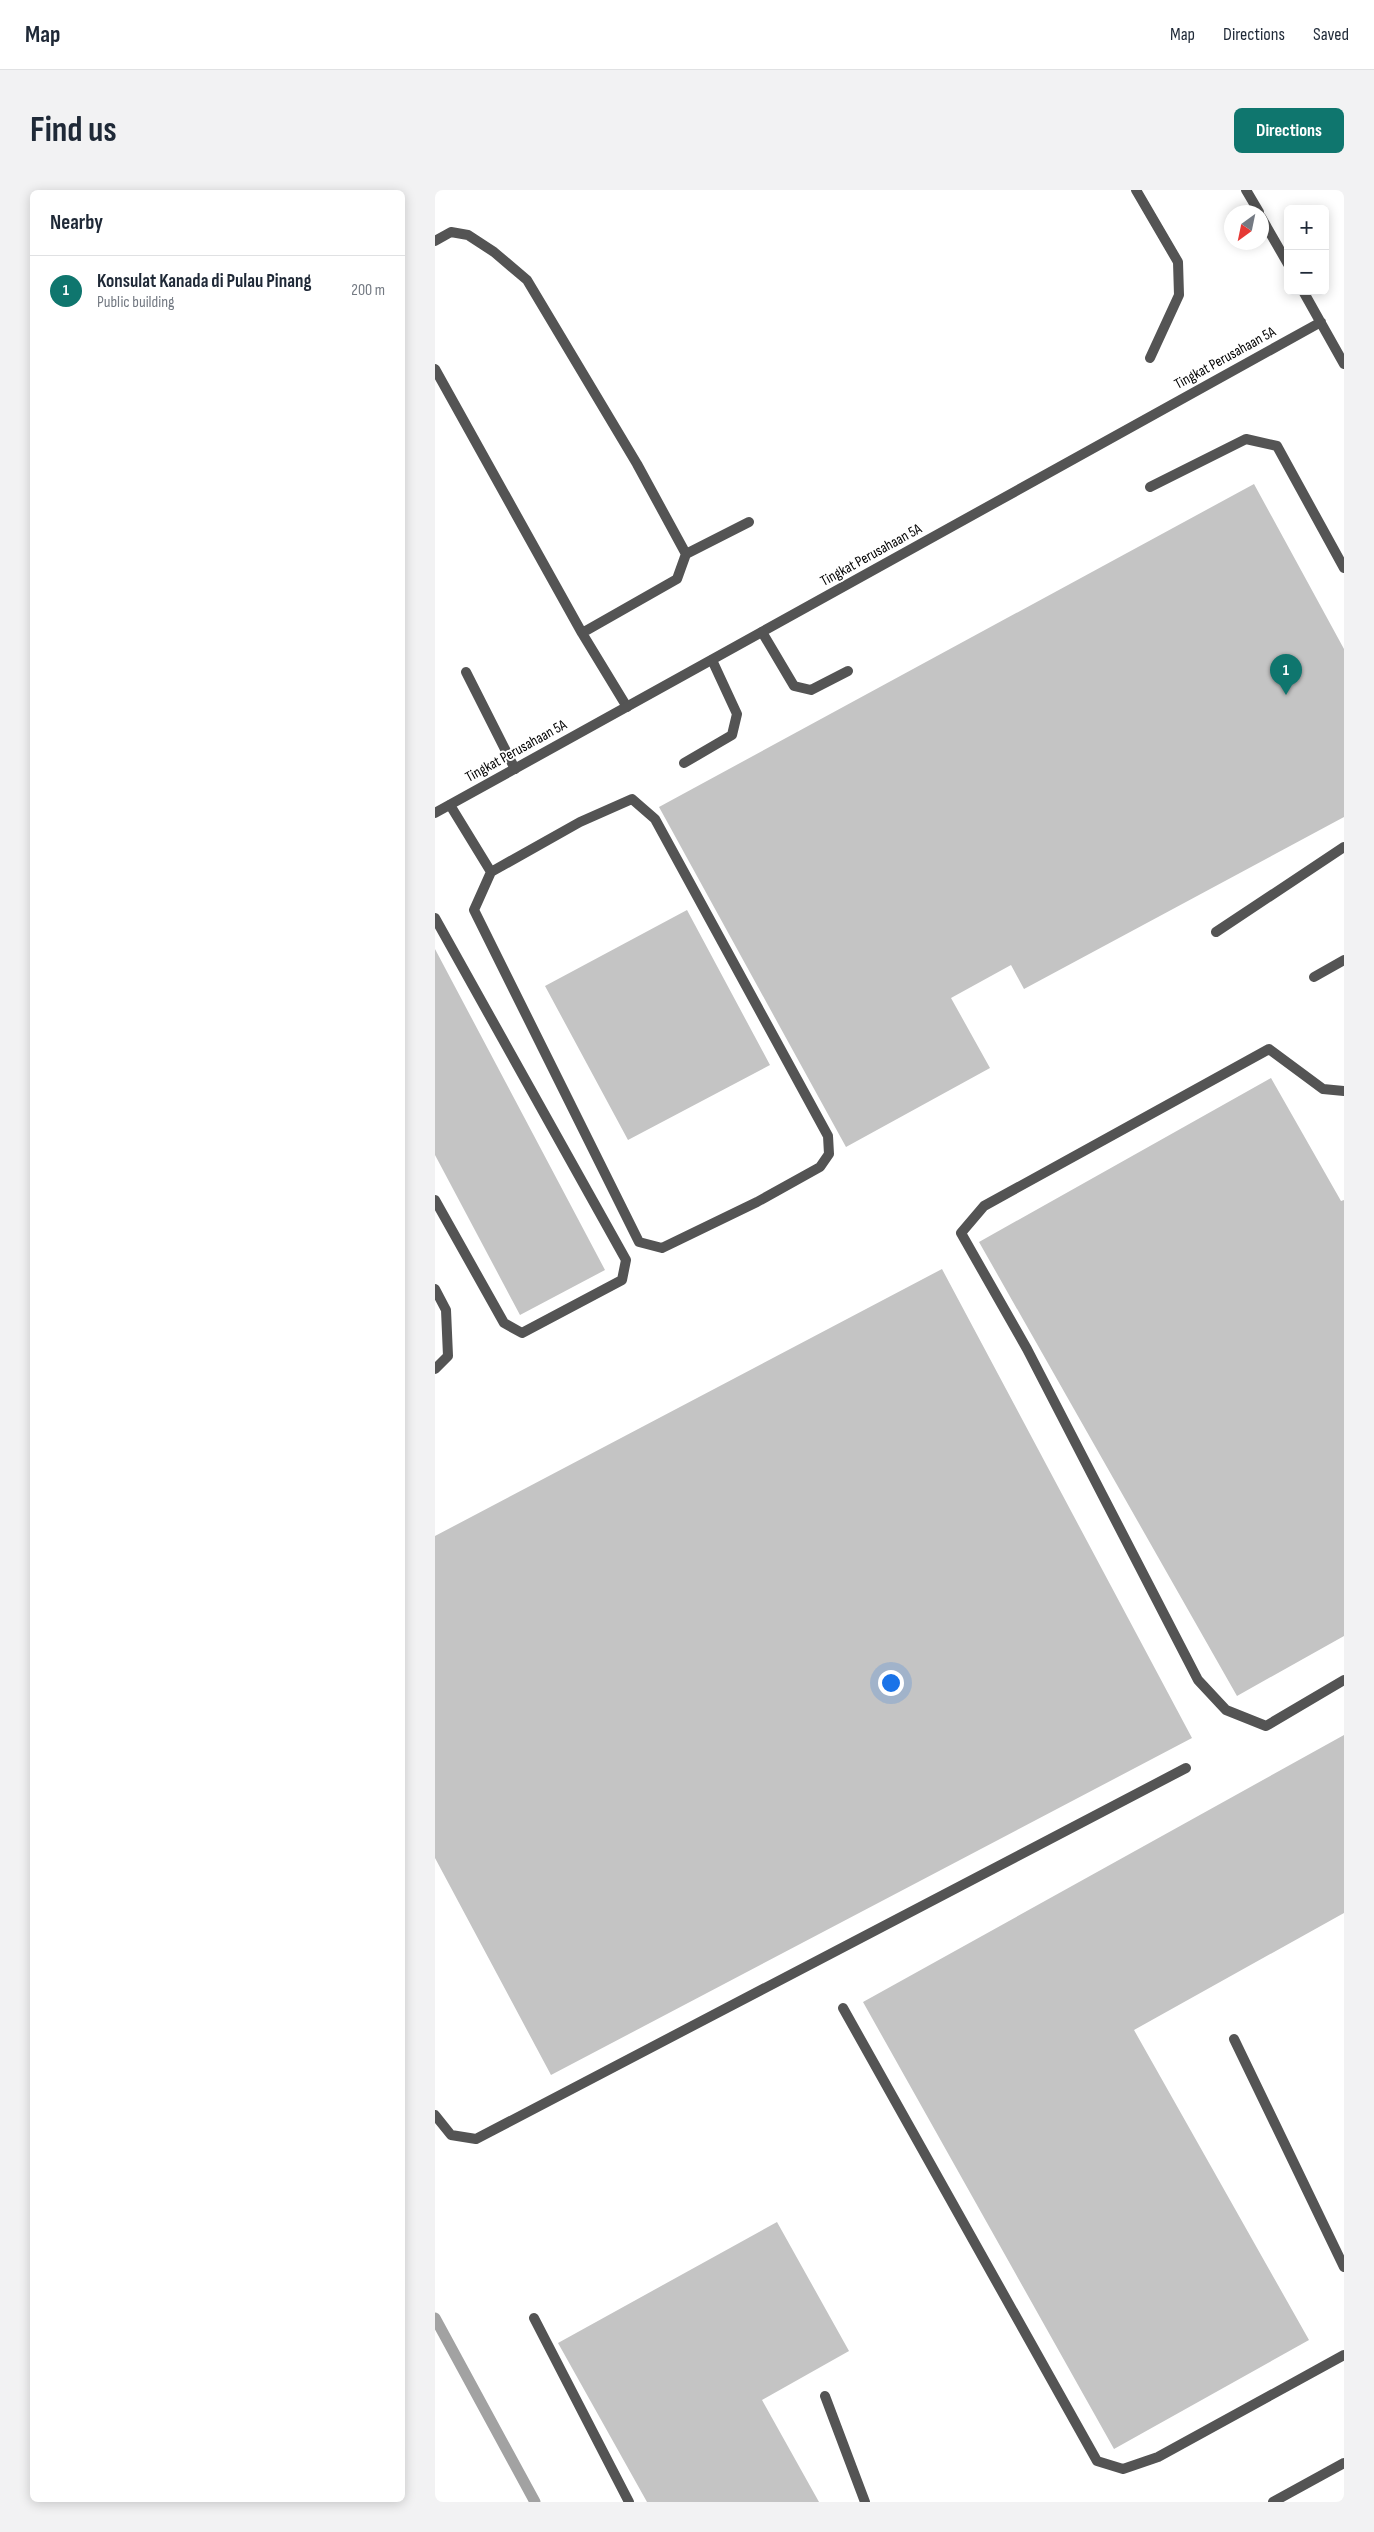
<!DOCTYPE html>
<html lang="en">
<head>
<meta charset="utf-8">
<style>
  :root { --surface:#fff; --page:#f2f2f3; --text:#1f2937; --muted:#747a83; --line:#e0e1e3; --accent:#0f766e }
  body { margin:0; font-family:"Sofia Sans Condensed",sans-serif; background:var(--page); color:var(--text) }
  .controls { position:absolute; right:15px; top:15px; display:grid; overflow:hidden; border-radius:8px; box-shadow:0 2px 12px #0003 }
  .controls button { width:45px; height:45px; display:grid; place-items:center; padding:0; border:0; border-bottom:1px solid var(--line); background:var(--surface); color:var(--text); font:25px sans-serif }
  .compass { position:absolute; left:789px; top:15px; width:45px; height:45px; border-radius:50%; background:var(--surface); box-shadow:0 2px 12px #0003; rotate:213deg }
  .you { position:absolute; left:455px; top:1492px; width:18px; height:18px; margin:-12px; border:4px solid #fff; border-radius:50%; background:#1a73e8; box-shadow:0 0 0 8px #1a73e833 }
  .badge { display:grid; place-items:center; width:32px; height:32px; border-radius:50%; background:var(--accent); color:#fff; font-size:16px; font-weight:700 }
  .pin { position:absolute; translate:-50% -41px; filter:drop-shadow(0 1px 2px #0008) }
  .pin::after { content:''; position:absolute; top:26px; width:18px; height:15px; background:inherit; clip-path:polygon(0 0,100% 0,50% 100%) }
  .list { margin:0; padding:0; list-style:none }
  h2 { display:flex; justify-content:space-between; align-items:center; height:65px; margin:0; padding:0 20px; font-size:21px }
  h2 small { font-size:16px; font-weight:400; color:var(--muted) }
  .list li { display:grid; grid-template-columns:32px 1fr auto; gap:15px; align-items:center; box-sizing:border-box; height:70px; padding:0 20px; border-top:1px solid var(--line) }
  .list b { display:block; font-size:19px; white-space:nowrap }
  .list p { margin:0; font-size:16px; white-space:nowrap; color:var(--muted) }
  .list em { font-size:16px; font-style:normal; color:var(--muted) }
  .map { position:relative; flex:none; width:909px; height:2312px; overflow:hidden; border-radius:8px }
  header { display:flex; align-items:center; gap:30px; box-sizing:border-box; height:70px; padding:0 25px; background:var(--surface); border-bottom:1px solid var(--line) }
  header strong { font-size:24px }
  nav { display:flex; gap:28px; margin-inline-start:auto; font-size:18px }
  .intro { display:flex; align-items:center; justify-content:space-between; box-sizing:border-box; height:120px; padding:0 30px }
  h1 { margin:0; font-size:35px }
  .button { padding:12px 22px; border-radius:8px; background:var(--accent); color:#fff; font-size:18px; font-weight:700 }
  main { display:flex; gap:30px; padding:0 30px }
  aside { flex:1; background:var(--surface); border-radius:8px; box-shadow:0 2px 12px #0003 }
  .map>svg:first-child { display:block }
</style>
</head>
<body>
<header>
<strong>Map</strong>
<nav><a>Map</a><a>Directions</a><a>Saved</a></nav>
</header>
<div class="intro"><h1>Find us</h1><a class="button">Directions</a></div>
<main>
<aside>
<h2>Nearby<small></small></h2>
<ul class="list">
<li><span class="badge">1</span><div><b>Konsulat Kanada di Pulau Pinang</b><p>Public building</p></div><em>200 m</em></li>
</ul>
</aside>
<div class="map">
<svg width="909" height="2312" viewBox="0 0 909 2312">
  <rect width="100%" height="100%" fill="#fff"/>
  <g fill="none" stroke-linecap="round" stroke-linejoin="round">
    <path stroke="#a2a2a2" stroke-width="11" d="M0,2128l100,184"/>
  </g>
  <path fill="#c4c4c4" d="M819,294l90,165v168l-320,172 -13,-24 -60,33 39,70 -144,79 -187,-340z
    M252,720l83,155 -142,75 -83,-154z
    M0,759l170,321 -85,45 -85,-160z
    M836,888l70,123 3,-1v436l-107,60 -258,-454z
    M507,1079l250,469 -641,337 -116,-217v-322z
    M909,1545v178l-210,117 175,310 -195,109 -251,-447z
    M342,2032l72,129 -87,49 57,102h-172l-89,-159z"/>
  <g fill="none" stroke-linecap="round" stroke-linejoin="round">
    <path stroke="#545454" stroke-width="10" d="M701,0l42,72 1,33 -29,63
      M0,51l16,-9 17,3 26,17 33,28 110,184 49,90 -9,25 -95,54
      M0,179l147,264 45,74
      M715,297l96,-48 31,7 67,122
      M251,364l63,-32
      M327,442l32,54 17,4 37,-19
      M31,482l49,97
      M249,573l48,-28 5,-21 -25,-54
      M15,615l41,67 -17,38 165,332 23,6 95,-46 63,-35 9,-13 -1,-18 -173,-317 -23,-20 -52,23 -89,50
      M0,728l191,342 -4,20 -100,53 -18,-10 -69,-123
      M781,742l128,-85
      M879,787l30,-17
      M909,901l-21,-2 -54,-40 -285,157 -23,27 66,116 171,331 28,30 40,16 78,-46
      M0,1099l11,21 2,46 -13,13
      M408,1818l254,453 26,8 35,-12 186,-102
      M799,1849l110,228
      M0,1925l16,20 25,4 710,-371
      M99,2128l95,184
      M390,2206l40,106"/>
    <path stroke="#545454" stroke-width="10" d="M811,0l13,22
      M826,27l27,47
      M868,101l41,73
      M0,623l886,-491"/>
    <path stroke="#545454" stroke-width="10" d="M838,2312l71,-39"/>
  </g>
  <g text-anchor="middle" dominant-baseline="central" stroke-width="4" stroke-linejoin="round" paint-order="stroke">
    <g font-size="15" fill="#000" stroke="#fff">
      <text transform="translate(790 168) rotate(-29)">Tingkat Perusahaan 5A</text>
      <text transform="translate(436 365) rotate(-29)">Tingkat Perusahaan 5A</text>
      <text transform="translate(81 561) rotate(-29)">Tingkat Perusahaan 5A</text>
    </g>
  </g>
</svg>
<div class="controls">
<button>+</button>
<button>−</button>
</div>
<svg class="compass" viewBox="-18 -18 36 36"><path d="M0-13l5 13h-10z" fill="#e53935"/><path d="M0 13l5-13h-10z" fill="#747a83"/></svg>
<div class="you"></div>
<div class="pin badge" style="left:851px;top:505px">1</div>
</div>
</main>
</body>
</html>
